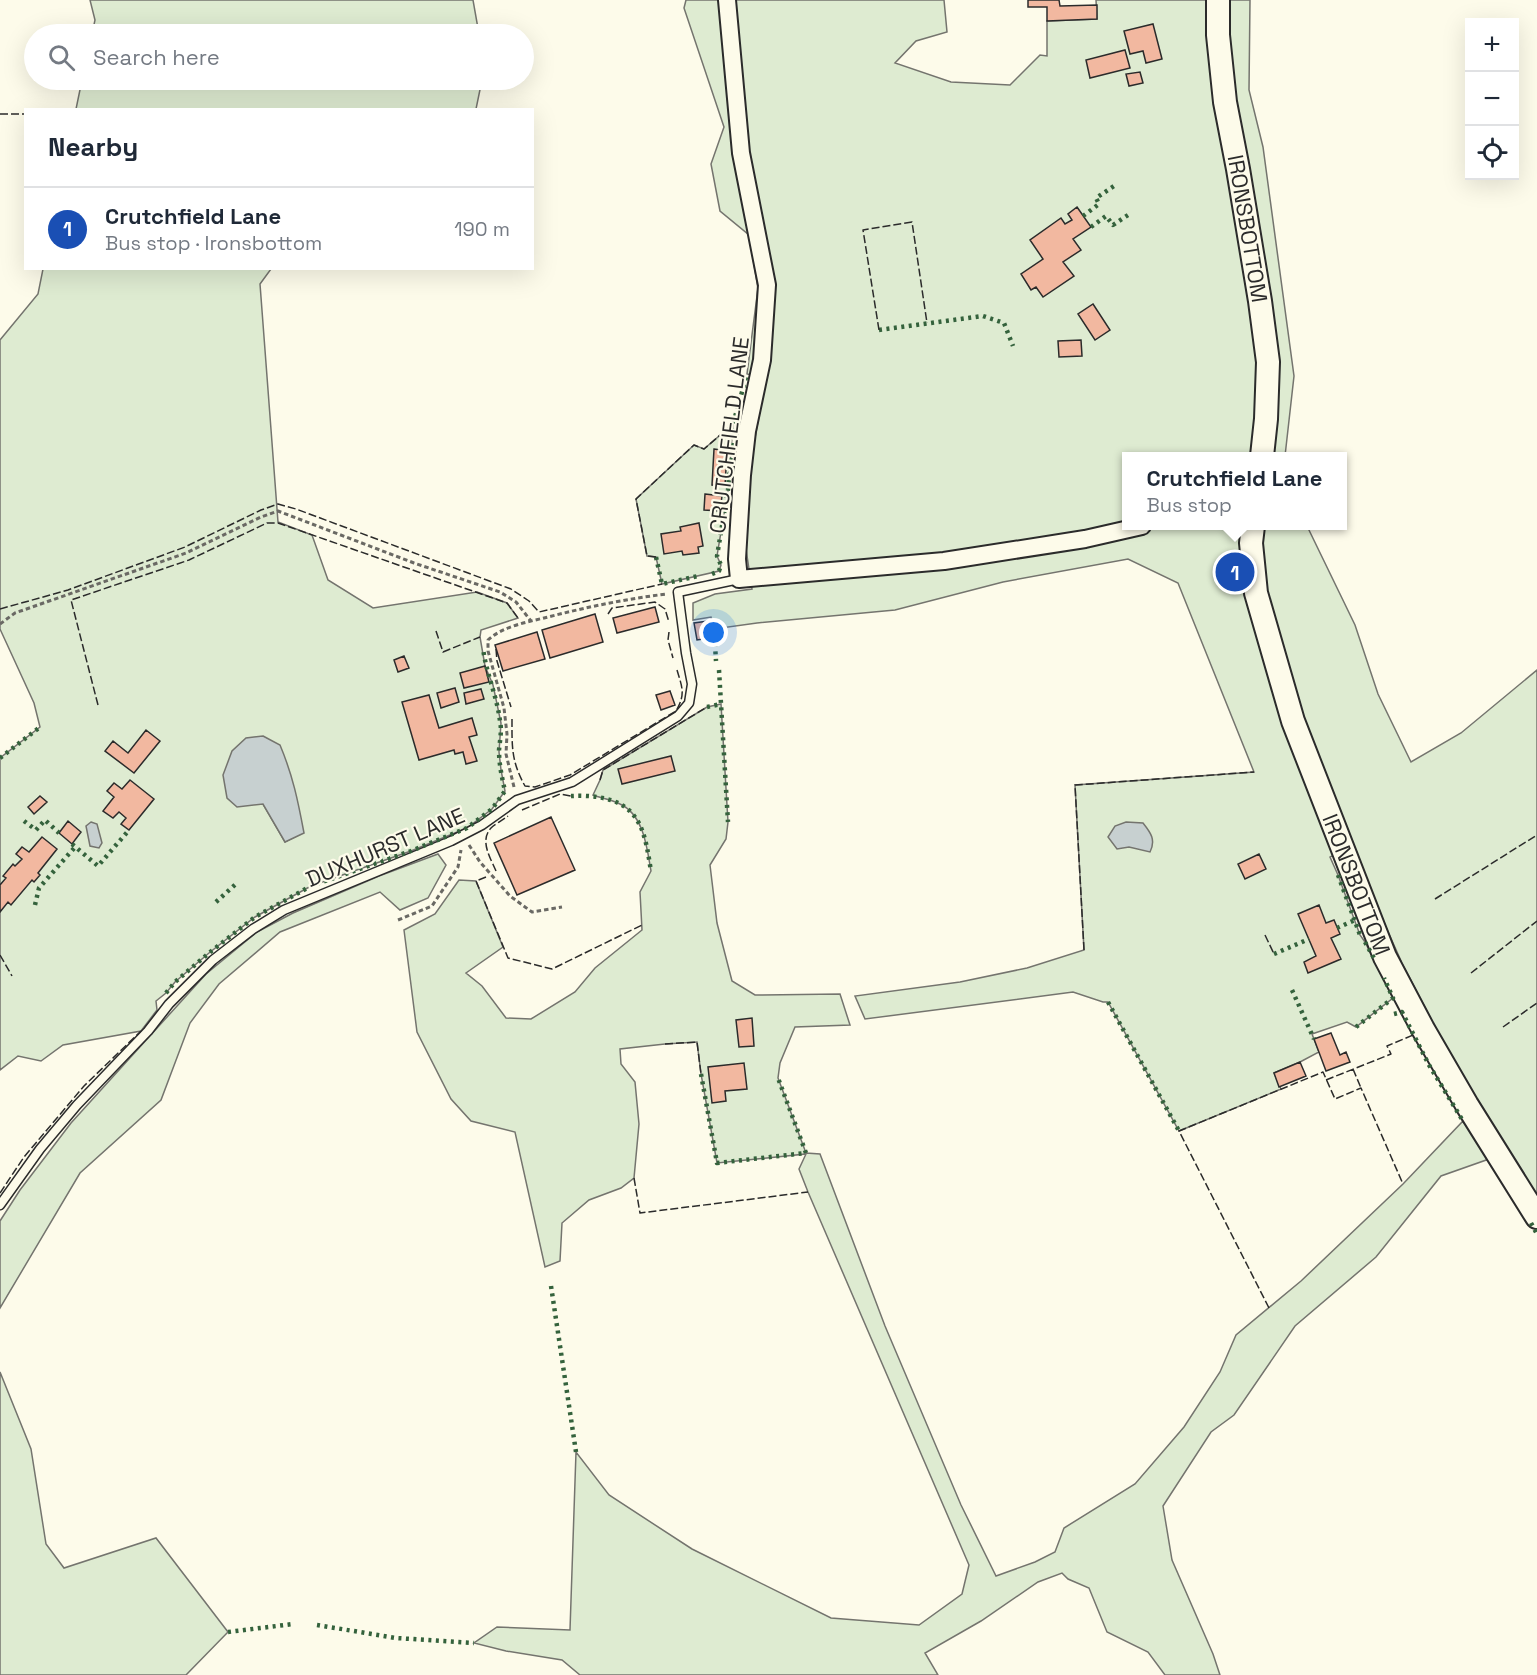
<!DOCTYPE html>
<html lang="en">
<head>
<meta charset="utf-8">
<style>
  :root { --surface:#fff; --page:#f2f2f3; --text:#1f2937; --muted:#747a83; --line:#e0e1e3; --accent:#1a73e8 }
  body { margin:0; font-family:"Space Grotesk",sans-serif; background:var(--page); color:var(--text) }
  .controls { position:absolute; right:18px; top:18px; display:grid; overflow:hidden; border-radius:0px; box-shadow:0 6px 24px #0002 }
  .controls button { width:54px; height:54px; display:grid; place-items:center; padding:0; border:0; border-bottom:2px solid var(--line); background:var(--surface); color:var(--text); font:30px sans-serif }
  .you { position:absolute; left:714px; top:633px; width:21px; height:21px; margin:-15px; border:4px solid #fff; border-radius:50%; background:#1a73e8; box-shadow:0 0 0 9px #1a73e833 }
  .badge { display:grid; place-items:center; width:39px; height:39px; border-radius:50%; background:var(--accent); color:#fff; font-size:20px; font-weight:700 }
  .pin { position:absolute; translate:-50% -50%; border:3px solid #fff; box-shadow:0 2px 6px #0006 }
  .popup { position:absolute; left:1122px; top:452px; width:225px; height:78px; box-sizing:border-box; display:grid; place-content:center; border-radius:0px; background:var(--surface); filter:drop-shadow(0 2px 4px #0005); font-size:20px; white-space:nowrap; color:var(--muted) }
  .popup b { font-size:22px; color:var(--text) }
  .popup::after { content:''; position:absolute; left:50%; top:100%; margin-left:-12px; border:12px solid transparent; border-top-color:var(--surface) }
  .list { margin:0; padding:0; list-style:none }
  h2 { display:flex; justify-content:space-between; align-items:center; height:78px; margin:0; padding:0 24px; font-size:26px }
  h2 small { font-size:20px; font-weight:400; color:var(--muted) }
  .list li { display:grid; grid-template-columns:39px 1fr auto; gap:18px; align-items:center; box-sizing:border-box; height:84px; padding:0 24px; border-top:2px solid var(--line) }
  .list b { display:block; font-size:22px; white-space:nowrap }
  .list p { margin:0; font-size:20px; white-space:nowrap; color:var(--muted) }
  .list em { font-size:20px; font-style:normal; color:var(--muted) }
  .icon { flex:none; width:33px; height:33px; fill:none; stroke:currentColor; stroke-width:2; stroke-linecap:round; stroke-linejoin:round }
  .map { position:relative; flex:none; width:1537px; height:1675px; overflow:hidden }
  .search { position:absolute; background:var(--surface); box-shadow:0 6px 24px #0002; left:24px; top:24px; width:510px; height:66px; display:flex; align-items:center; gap:15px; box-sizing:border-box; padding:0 21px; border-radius:33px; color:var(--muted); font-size:22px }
  .panel { position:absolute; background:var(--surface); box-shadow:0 6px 24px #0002; left:24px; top:108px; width:510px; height:162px; border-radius:0px }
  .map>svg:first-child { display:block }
</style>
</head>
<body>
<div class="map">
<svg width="1537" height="1675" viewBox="0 0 1537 1675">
  <rect width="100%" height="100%" fill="#fdfbea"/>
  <path fill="#deebd1" stroke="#74746e" stroke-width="1.5" fill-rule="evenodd" d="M90,0h383l6,34h-387l3,-14z
    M686,0h258l3,32 -31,9 -21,22 56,19 59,3 30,-30 7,1v-35l50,-2 -1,-19h154l-1,90 14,57 31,229 -9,80h-158v70h180l48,99 23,69 33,68 50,-29 76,-63v536l-55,-88 -80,-155 -52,-116 -20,10 8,18 22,60 5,7 28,56 -37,29 -9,-5 -35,12 7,18 -19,10 -26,11 7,16 -102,42 -71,-129h-5l-30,-10 -208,27 -10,-23 105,-14 67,-14 57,-18 -9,-165 179,-13 -76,-189 -50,-24 -125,23 -108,28 -138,13 -43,6 -3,-12 -18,3v-17l22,-9 37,-5 -6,-40 3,-79 17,-92 -19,-4 11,-86 -9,-53 -29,-24 -9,-47 13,-37 -40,-119z
    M82,80h400l-6,29h-400z
    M43,269h228l-11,15 18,238 34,13 16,45 45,28 104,-16 30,11 11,15 -37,12 -1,7 5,29 8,19 8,38 -2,29 2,18 4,21 -13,18 -25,19 -56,23 -100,35 -56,31 -46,36 -34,29 -9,11 -10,8 1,9 -16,21 -78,14 -22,16 -23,-5 -18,14v-312l40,-31 -6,-24 -34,-74v-289l38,-46zM263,804l40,29 -18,9z
    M733,424l-5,66 -11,66 4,9 -2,6 -57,13 -6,-27 -9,-1 -11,-57 58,-54 10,4z
    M721,704l7,118 -2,17 -16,26 7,58 15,58 23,14 85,-1 10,31 -55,2 -15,36 -2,15 28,75 14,1 65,172 76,179 35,71 39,-14 20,-10 9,-24 71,-44 49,-57 36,-55 16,-37 65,-54 102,-97 60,-63 26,38 -48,17 -65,81 -81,69 -61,89 -23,17 -48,74 9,54 41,94 7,21h-55l-17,-23 -41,-20 -18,-44 -21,-9 -6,-6 -24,9 -57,39 -56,32 13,22h-358l-18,-15 -56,-9 -32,-8 23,-16 73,3 6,-178 33,43 83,54 139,69 88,7 43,-31 7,-29 -161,-373 -9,-23 7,-15 -89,9 -16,-89 -4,-32 -32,2 -45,5 1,15 14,18 4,42 -5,54 -13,10 -32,12 -27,23 -2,38 -15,6 -30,-135 -44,-11 -20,-22 -34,-67 -13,-102 31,-16 24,-34 17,1 27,66 -37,26 16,13 24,32 25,1 44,-27 20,-24 47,-38 -2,-38 11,-21c-4,-23 -7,-56 -31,-67 -8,-4 -19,-6 -27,-9l7,-15 3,-10 104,-63z
    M438,854l8,11 -18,33 -28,12 -20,-18 -100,40 -61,52 -29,39 -29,77 -81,73 -80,135v-87l20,-31 51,-67 135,-149 51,-42 36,-19 86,-37z
    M0,1372l31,77 15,95 18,24 92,-30 72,94 -42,43h-186z"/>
  <path fill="#c7d0d0" stroke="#74746e" stroke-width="1.5" d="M263,736l17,9c13,31 18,56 24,88l-19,9 -22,-38 -26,3 -10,-9 -4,-23 9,-24 14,-13z
    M91,822l6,2 5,19 -3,5 -9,-2 -4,-20z
    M1126,822l17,1c8,10 13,17 7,29l-21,-5 -12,2 -9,-12 7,-11z"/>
  <path fill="#f2b8a0" stroke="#2b2b2b" stroke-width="1.5" d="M1028,0h31l1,6 37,-1v14l-50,2v-14h-19z
    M1153,24l9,35 -16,4 -3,-12 -13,3 -6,-23z
    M1125,50l5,18 -40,10 -4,-18z
    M1140,72l3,11 -14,3 -3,-12z
    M1077,207l14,20 -18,12 8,11 -18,12 11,14 -31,21 -7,-10 -5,3 -10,-16 22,-15 -13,-19 31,-22 4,6 7,-4 -4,-6z
    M1093,304l17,26 -15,10 -17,-26z
    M1081,340l1,16 -23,1 -1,-16z
    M714,449l13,2 -2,35 -13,-1z
    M705,494l17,2 -2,15 -16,-1z
    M699,523l4,23 -5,1 1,6 -16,2 -1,-4 -18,3 -3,-20 20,-3 -1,-4z
    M655,607l4,15 -42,11 -4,-15z
    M595,614l8,28 -53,16 -8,-28z
    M708,621l2,17 -13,2 -3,-17z
    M537,632l8,27 -42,12 -8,-26z
    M404,656l5,12 -11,4 -4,-12z
    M485,666l4,16 -25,6 -4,-15z
    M455,688l4,14 -18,6 -4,-15z
    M481,689l3,10 -18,5 -2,-11z
    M670,691l5,14 -14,5 -5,-15z
    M429,695l10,33 33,-10 5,17 -8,2 8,24 -11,3 -3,-12 -8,2 -1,-4 -35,10 -17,-58z
    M146,730l14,11 -26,32 -29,-22 8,-10 15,12z
    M671,756l4,15 -53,13 -4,-15z
    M130,780l24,19 -25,31 -8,-6 5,-6 -7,-6 -6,6 -10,-7 11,-14 -7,-6 7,-8 8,6z
    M40,796l7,6 -13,12 -6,-7z
    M551,817l24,53 -58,25 -23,-52z
    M68,821l13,11 -9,12 -13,-11z
    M42,837l15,12 -19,24 2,2 -6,7 -2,-2 -21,25 -3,-3 -8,10v-27l6,-7 -3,-2 10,-12 2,2 7,-7 -6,-5 6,-7 7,5z
    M1259,854l7,15 -21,10 -7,-15z
    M1319,905l7,18 8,-3 6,14 -9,4 10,21 -33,14 -4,-11 12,-6 -18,-42z
    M752,1018l2,28 -15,1 -3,-27z
    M1331,1033l9,22 6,-3 4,10 -24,9 -12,-32z
    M1300,1062l6,14 -27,11 -5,-14z
    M744,1063l3,26 -22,2 1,10 -14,2 -4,-36z"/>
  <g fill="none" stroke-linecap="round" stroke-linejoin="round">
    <g stroke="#2b2b2b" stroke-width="11">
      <path id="lane" d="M0,1205l40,-56 37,-44 71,-74 21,-27 44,-44 40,-31 31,-19 167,-69 31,-16 35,-25 55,-18 106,-66 11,-13 3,-19 -6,-31 -8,-61 61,-13"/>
    </g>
    <g stroke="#2b2b2b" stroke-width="20">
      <path id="street" d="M727,0l14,153 26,132 -5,75 -15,71 -5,44 -5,84 2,20 205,-18 141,-22 57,-13"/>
    </g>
    <g stroke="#2b2b2b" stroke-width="26">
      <g id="secondary">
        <path id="s1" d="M1218,0v35l7,67 13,67 22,132 8,61 -2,57 -4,37"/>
        <path id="s2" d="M1253,526l-2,17 5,50 37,128 92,236 38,72 44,76 70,112"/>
      </g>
    </g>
    <path stroke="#6a6964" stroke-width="3" stroke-dasharray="4.5 3" stroke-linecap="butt" d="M0,624l15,-11 171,-60 75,-36 17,-6 136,52 86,29 16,10 15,19
      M514,787l-8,-33 1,-20 -3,-26 -16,-57v-11c15,-14 40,-18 60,-23 39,-10 78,-18 118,-23
      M469,845l11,17 30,34 22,16 30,-5
      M398,920l34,-14 26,-39 3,-17"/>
    <use href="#lane" stroke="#fdfbea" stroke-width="8"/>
    <use href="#street" stroke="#fdfbea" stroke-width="16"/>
    <use href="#secondary" stroke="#fdfbea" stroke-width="22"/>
    <path stroke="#34623c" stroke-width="4.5" stroke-dasharray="3 4.5" stroke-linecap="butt" d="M1083,216l16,-12 -3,-6 21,-14
      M1091,227l15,-11 7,9 15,-10
      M879,330l104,-14 21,7 9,23
      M656,557l6,27 36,-8
      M712,574l7,-3 2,-6 -4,-9 11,-66 5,-66 14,-50
      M714,629l2,32
      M719,670l9,152
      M707,707l14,-3
      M0,758l40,-31
      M571,796c21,-1 50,1 64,21 11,15 13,37 16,54
      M24,821l12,9 9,-10 14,13
      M72,844l26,22 31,-36
      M1338,875l22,60
      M216,902l21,-19
      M35,905l4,-17 36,-41
      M1337,928l18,-8
      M1365,942l10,18
      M1274,954l35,-15
      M1292,990l22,49
      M166,993l9,-11 34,-29 46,-36 56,-31 100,-35 56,-23 25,-19 13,-18c-3,-13 -6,-27 -6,-41 1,-10 3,-20 1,-29 -3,-25 -14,-48 -17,-73
      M1108,1002l71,129
      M1394,1014l8,-2 27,53 34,56
      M1356,1027l37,-29 -9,-20
      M701,1074l16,89 89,-10 -28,-75
      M1531,1223l6,11
      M551,1286l25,166
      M317,1625l79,13 78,5
      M228,1632l65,-8"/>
    <path stroke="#2b2b2b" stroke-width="1.5" stroke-dasharray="8 3" stroke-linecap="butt" d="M0,114h26
      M879,330l-16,-100 49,-8 15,101
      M656,557l-9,-1 -11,-57 58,-54 10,4 29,-25
      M0,609l68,-19 117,-43 76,-37 17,-6 18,5 215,80 18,12 10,11 123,-28
      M608,614l4,-6 43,-6 10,7 4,13
      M436,631l7,21 37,-15
      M669,632l-1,8 5,18
      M496,649l1,12 14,46
      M98,705l-27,-105 118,-40 78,-37h11l229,80 11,15
      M512,719c0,27 -1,42 13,67l10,1 35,-12 106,-64c10,-17 6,-24 1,-41
      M600,780l3,-10 104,-63
      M522,810l38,-16 11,2
      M496,871c-5,-12 -17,-30 -5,-43 4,-4 12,-8 17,-12
      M486,877l-10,4 32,77 44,11 90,-44
      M1435,899l102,-64
      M1265,935l9,19
      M1084,950l-9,-165 179,-13
      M0,955l12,21
      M1471,973l66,-52
      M1503,1027l34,-24
      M665,1044l32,-2 4,32
      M1353,1069l8,19
      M1326,1080l65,-26 -4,-8 26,-11
      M634,1178l6,35 168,-21
      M0,1193l24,-36 60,-71 57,-55
      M1269,1308l-90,-177 144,-59 12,27 26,-11 42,96"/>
  </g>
  <g text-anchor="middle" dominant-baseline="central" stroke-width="4.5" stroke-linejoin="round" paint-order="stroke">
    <g font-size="22" fill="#2b2b2b" stroke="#fdfbea">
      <text stroke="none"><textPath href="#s1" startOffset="231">IRONSBOTTOM</textPath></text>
      <text transform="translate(729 435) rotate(-83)">CRUTCHFIELD LANE</text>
      <text transform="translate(385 847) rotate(-23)">DUXHURST LANE</text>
      <text stroke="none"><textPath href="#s2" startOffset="376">IRONSBOTTOM</textPath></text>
    </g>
  </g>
</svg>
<div class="controls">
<button>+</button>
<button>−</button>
<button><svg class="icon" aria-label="locate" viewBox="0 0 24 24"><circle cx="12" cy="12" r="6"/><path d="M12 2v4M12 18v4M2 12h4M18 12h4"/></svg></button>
</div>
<div class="you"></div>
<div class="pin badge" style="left:1235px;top:572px;background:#1a4fb4">1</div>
<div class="popup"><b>Crutchfield Lane</b>Bus stop</div>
<div class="search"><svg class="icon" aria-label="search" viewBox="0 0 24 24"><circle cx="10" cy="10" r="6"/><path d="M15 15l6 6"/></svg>Search here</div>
<section class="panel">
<h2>Nearby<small></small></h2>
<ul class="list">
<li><span class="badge" style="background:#1a4fb4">1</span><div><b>Crutchfield Lane</b><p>Bus stop · Ironsbottom</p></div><em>190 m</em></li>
</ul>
</section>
</div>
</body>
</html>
